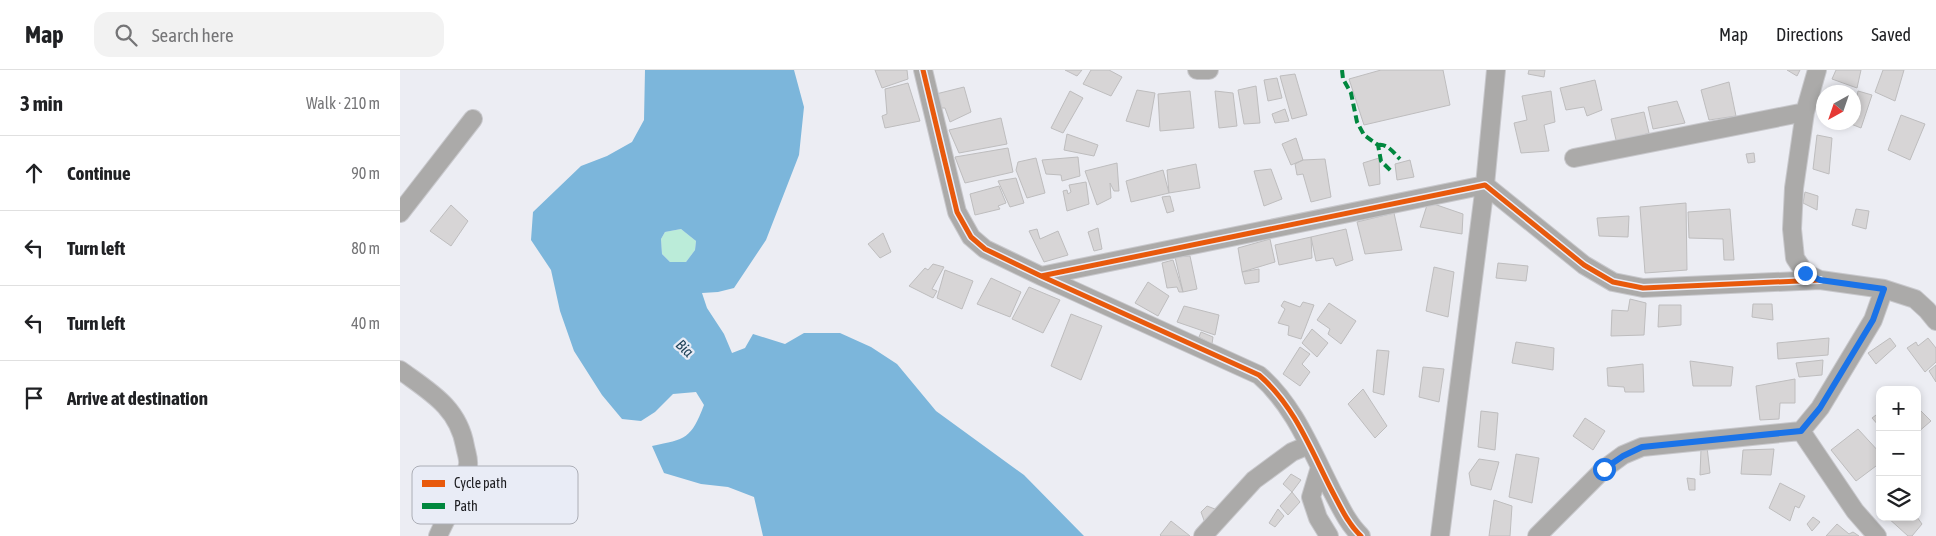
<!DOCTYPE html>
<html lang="en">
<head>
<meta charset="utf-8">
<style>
  :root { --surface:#fff; --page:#f2f2f2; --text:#202124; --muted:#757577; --line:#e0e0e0 }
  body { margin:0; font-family:"Asap Condensed",sans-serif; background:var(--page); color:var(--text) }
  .controls { position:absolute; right:15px; bottom:15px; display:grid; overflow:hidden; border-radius:10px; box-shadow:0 2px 8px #0003 }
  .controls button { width:45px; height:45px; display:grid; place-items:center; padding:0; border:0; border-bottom:1px solid var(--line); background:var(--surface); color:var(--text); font:25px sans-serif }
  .compass { position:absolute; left:1416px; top:15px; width:45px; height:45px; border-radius:50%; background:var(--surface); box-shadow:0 2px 8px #0003; rotate:220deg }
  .stop { position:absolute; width:15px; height:15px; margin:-11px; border:4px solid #1a73e8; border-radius:50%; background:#fff }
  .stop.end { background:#1a73e8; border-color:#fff; box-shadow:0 1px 5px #0008 }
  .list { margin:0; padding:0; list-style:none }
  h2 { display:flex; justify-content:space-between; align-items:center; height:65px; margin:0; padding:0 20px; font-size:21px }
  h2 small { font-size:16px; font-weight:400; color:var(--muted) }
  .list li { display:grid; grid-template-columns:32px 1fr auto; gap:15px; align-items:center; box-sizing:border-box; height:75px; padding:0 20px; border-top:1px solid var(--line) }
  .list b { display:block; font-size:19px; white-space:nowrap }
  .list em { font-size:16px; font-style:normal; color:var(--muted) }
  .icon { flex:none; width:28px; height:28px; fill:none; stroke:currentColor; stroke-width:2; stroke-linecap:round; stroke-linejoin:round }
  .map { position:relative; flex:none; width:1536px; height:466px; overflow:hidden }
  header { display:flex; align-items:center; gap:30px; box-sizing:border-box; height:70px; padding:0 25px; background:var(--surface); border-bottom:1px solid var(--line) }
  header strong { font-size:24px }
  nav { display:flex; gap:28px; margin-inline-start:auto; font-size:18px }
  .search { width:350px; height:45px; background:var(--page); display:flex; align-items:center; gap:12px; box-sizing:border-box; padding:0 18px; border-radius:15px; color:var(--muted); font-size:19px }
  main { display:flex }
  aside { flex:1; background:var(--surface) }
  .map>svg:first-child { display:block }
</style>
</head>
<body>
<header>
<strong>Map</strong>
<div class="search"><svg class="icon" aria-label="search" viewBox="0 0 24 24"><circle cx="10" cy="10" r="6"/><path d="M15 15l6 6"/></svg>Search here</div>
<nav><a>Map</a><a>Directions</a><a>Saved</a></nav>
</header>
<main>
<aside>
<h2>3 min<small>Walk · 210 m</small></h2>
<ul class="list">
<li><svg class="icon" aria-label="ahead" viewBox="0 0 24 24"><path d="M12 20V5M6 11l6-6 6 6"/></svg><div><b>Continue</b></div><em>90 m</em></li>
<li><svg class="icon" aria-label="left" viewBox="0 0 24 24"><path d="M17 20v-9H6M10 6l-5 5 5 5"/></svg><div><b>Turn left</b></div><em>80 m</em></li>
<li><svg class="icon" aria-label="left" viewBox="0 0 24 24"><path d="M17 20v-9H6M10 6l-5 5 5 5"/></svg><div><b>Turn left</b></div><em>40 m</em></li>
<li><svg class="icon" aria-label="arrive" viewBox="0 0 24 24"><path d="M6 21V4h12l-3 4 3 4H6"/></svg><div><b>Arrive at destination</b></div></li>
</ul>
</aside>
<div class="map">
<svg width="1536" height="466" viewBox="0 0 1536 466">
  <rect width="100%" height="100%" fill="#ecedf3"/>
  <path fill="#bbecd9" d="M281,159l15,12 -1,9 -9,12h-16l-8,-8 -1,-15 4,-7z"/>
  <path fill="#7cb6db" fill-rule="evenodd" d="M245,0h149l10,37 -5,48 -33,85 -32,48 -16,4 -16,1 5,15 17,26 8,19 13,-5 8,-14 32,10 19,-11h36l31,14 26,17 39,47 88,64 60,61h-321l-9,-39 -26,-10 -27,-3 -37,-11 -12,-27c34,-7 39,-7 52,-41l-8,-13 -23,2 -18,18 -14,9 -19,-2 -20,-24 -28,-44 -14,-40 -9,-41 -20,-30 2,-28 48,-46 26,-10 25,-14 12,-22zM281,159l15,12 -1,9 -9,12h-16l-8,-8 -1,-15 4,-7z"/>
  <path fill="#d7d5d6" stroke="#bebdbe" d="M475,0h32l1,9 -26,9z
    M665,0h17l-5,6z
    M691,0h18l13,7 -11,19 -28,-12z
    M981,0h62l7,35 -86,20 -15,-46z
    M1129,0h16l-1,7 -16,-3z
    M1387,0h13l-3,6z
    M1436,0h25l-4,18 -25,-9z
    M1483,0h21l-9,31 -20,-9z
    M895,4l12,41 -15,4 -12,-43z
    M877,8l5,20 -14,3 -4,-21z
    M1195,10l7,30 -15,6 -3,-9 -18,3 -6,-22z
    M1329,12l7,34 -27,4 -8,-30z
    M508,13l12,38 -35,7 -3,-12 5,-2 -2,-25z
    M856,16l4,37 -16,1 -6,-34z
    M564,17l7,25 -21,10 -5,-14h-4l-5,-14z
    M737,20l18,3 -6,34 -23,-6z
    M670,21l13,7 -20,35 -12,-5z
    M790,21l4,37 -34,3 -2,-37z
    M815,21l18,2 4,33 -18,2z
    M1151,21l4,31 -11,3 5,26 -28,2 -7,-30 13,-3 -5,-24z
    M1458,21l14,4 -11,33 -10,-4 3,-2v-10z
    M1277,31l8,22 -32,6 -5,-22z
    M885,39l4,12 -14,2 -3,-9z
    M1244,42l5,21 -32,11 -6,-25z
    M1501,45l24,9 -15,36 -22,-10z
    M601,48l6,26 -48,9 -10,-23z
    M667,64l31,11 -4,11 -30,-6z
    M1417,65l15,3 -3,36 -16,-5z
    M896,68l7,22 -12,5 -9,-21z
    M608,78l5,24 -48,11 -10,-26z
    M1354,83l1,9 -7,1 -2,-9z
    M678,87l2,19 -18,5 -1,-6 -15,-1 -4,-14z
    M636,88l9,35 -18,5 -11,-28 2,-8z
    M979,88l1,26 -11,2 -6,-23z
    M925,89l6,38 -20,5 -8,-28 -6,1 -2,-11 8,-4z
    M1010,90l4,17 -17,3 -2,-16z
    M717,93l2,28h-5l-4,-8 1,15 -14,7 -12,-34z
    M796,94l4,24 -31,5 -2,-23z
    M871,99l11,30 -18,7 -10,-35z
    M763,100l6,23 -38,9 -5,-21z
    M616,108l8,25 -14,4 -12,-26z
    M686,112l3,22 -22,7 -4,-20 4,-1 1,4 3,-2 -2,-7z
    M599,116l7,17 -8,3 2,3 -25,6 -5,-21z
    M1405,122l13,4 -1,14 -14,-7z
    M770,126l4,15 -7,2 -5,-16z
    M1028,132l35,12 -1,20 -42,-7z
    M1286,133l1,67 -42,3 -5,-66z
    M51,135l17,16 -17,25 -21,-15z
    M1330,139l4,51h-10l-1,-21 -34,-1 -1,-26z
    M1456,139l13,2 -3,18 -14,-4z
    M994,143l8,37 -37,4 -8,-32z
    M1229,146l-1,21 -29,-1 -2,-18z
    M698,158l4,21 -8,2 -6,-19z
    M637,159l3,10 18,-8 10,24 -24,7 -15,-31z
    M946,159l7,31 -17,6 -3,-8 -17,3 -5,-24z
    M483,163l8,19 -11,6 -12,-14z
    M911,167l1,21 -33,7 -4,-20z
    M870,169l5,23 -33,10 -4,-24z
    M790,186l7,33 -14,3 -8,-35z
    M773,190l10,32h-4l-2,-5 -10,1 -5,-25z
    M1098,193l30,3 -2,15 -30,-3z
    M533,194l11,3 -12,22 5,2 -4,7 -24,-12 16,-18 3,2z
    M1034,197l20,5 -6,45 -22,-6z
    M859,199v13l-14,2 -3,-12z
    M545,200l28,11 -11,28 -25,-11z
    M591,208l30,14 -11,25 -33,-13z
    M748,212l21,14 -11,20 -23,-13z
    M629,217l31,13 -17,33 -31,-14z
    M1230,229l16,4 -2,32 -33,1 1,-26 16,1z
    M884,231l16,6 3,-5 11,3 -13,34 -13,-4 1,-9 -11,-3 7,-14 -4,-3z
    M929,233l27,18 -15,23 -13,-10 2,-5 -13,-9z
    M1353,234h19l1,16 -21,-3z
    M1259,235h22v20l-23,2z
    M784,236l35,9 -4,20 -38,-13z
    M671,244l31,12 -21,54 -30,-14z
    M912,259l16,14 -11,14 -15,-14z
    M801,262l12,5 -1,7 -13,-7z
    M1429,268l-1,17 -50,4 -1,-16z
    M1490,268l6,8 -20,18 -8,-11z
    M1528,268l8,10v14l-11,10 -18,-24 9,-6 2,4z
    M1116,272l38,6 -1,22 -41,-7z
    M900,277l10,7 -8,10 8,8 -10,14 -17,-12z
    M977,280l12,1 -5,44 -11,-3z
    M1423,290l-1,15 -23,2 -3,-14z
    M1290,291l43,6 -2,19h-38z
    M1243,294l1,28h-19l-1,-5 -16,-1 -1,-18z
    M1536,295v17l-7,-11z
    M1023,297l21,2 -5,33 -20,-5z
    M1395,309v24h-15l-1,16 -19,1 -4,-34z
    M963,319l24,37 -12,12 -27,-34z
    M1517,337l14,14 -14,12z
    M1081,341l17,2 -3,37 -17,-3z
    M1480,342v15l-8,-9z
    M1185,348l20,13 -12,19 -20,-14z
    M1458,359l22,24v10l-24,18 -25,-31z
    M1307,377l3,26 -10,2 1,-26z
    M1374,379l-3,26 -30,-1 2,-24z
    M1116,384l23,4 -7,45 -23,-6z
    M1079,389l20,3 -8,28 -20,-5 -2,-12z
    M891,404l10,6 -9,12 -9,-8z
    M1287,408l8,1v11h-6z
    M1380,413l25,13 -6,12 -4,-2 -5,15 -21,-13z
    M892,422l8,10 -12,13 -8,-9z
    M1094,430l18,6 -2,30h-21z
    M807,436l8,3 1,6 -11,8 -4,-11z
    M878,439l6,7 -9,11 -6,-4z
    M1413,447l7,5 -8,9 -5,-7z
    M1487,447h30l5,7 -10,12h-4z
    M771,451l19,15h-29l-1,-1z
    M1437,454l12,10 4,-2 6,4h-33z"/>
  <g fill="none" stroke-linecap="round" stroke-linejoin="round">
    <g stroke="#c8c8cc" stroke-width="20">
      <path id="minor" d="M523,0l34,142 14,25 14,12 56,27 218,99c35,30 52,75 73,116 8,15 16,33 29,45
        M797,0h12
        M1417,0l-12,42 -11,76 -2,41 3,29 10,15 15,7 64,9 31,10 12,11 9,11
        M1174,88l231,-46
        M0,143l73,-94
        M641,206l444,-91 99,80 29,17 30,6 177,-8
        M0,300c30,22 58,37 65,76 1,6 4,13 3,19 -5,25 -20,48 -30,71
        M1401,361l19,-23 53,-88 11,-31
        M920,397l-9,30 7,21 11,18
        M803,466l51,-56 38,-28 17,-7
        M1040,466l45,-351 11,-115
        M1137,466l67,-67 19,-14 19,-8 159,-16 54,80 22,25"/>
    </g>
    <use href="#minor" stroke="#abaaa9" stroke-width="18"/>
    <path stroke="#00873e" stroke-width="4" stroke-dasharray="8 4" stroke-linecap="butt" d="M942,0l1,9 8,14 6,29 7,13 14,10 3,16 11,11
      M978,75c9,-2 16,8 22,14"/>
    <g stroke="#e9ecf6" stroke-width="8">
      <path id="cycleway" d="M523,0l34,142 14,25 14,12 56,27 218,99c35,30 52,75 73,116 8,15 16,33 29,45
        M641,206l444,-91 99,80 29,17 30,6 177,-8"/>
    </g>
    <use href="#cycleway" stroke="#e8590c" stroke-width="5"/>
  </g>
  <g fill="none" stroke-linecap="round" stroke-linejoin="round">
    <path stroke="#1a73e8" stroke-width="6" d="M1204,399l19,-13 19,-9 159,-16 19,-23 53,-88 11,-31 -64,-9 -15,-7"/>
  </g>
  <g text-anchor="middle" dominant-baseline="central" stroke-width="4.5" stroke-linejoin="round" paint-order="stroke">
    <g font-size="15" font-style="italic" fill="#204359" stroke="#e9ecf6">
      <text transform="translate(285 278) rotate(43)">Bia</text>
    </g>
  </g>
  <rect x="12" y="396" width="166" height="58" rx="8" fill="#e9ecf6" stroke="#acaeb6" stroke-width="1"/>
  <rect x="22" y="410" width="23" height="7" fill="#e8590c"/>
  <rect x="22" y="433" width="23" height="6" fill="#00873e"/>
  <g font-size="14" fill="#1d1d21">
    <text x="54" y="418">Cycle path</text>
    <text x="54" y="441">Path</text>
  </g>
</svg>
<div class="controls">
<button>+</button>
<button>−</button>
<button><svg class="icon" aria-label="layers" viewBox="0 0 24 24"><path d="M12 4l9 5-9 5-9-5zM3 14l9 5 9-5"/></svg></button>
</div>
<svg class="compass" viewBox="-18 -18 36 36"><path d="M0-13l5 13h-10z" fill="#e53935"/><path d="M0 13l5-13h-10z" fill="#757577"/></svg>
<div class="stop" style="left:1204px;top:399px"></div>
<div class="stop end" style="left:1405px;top:203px"></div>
</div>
</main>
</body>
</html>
